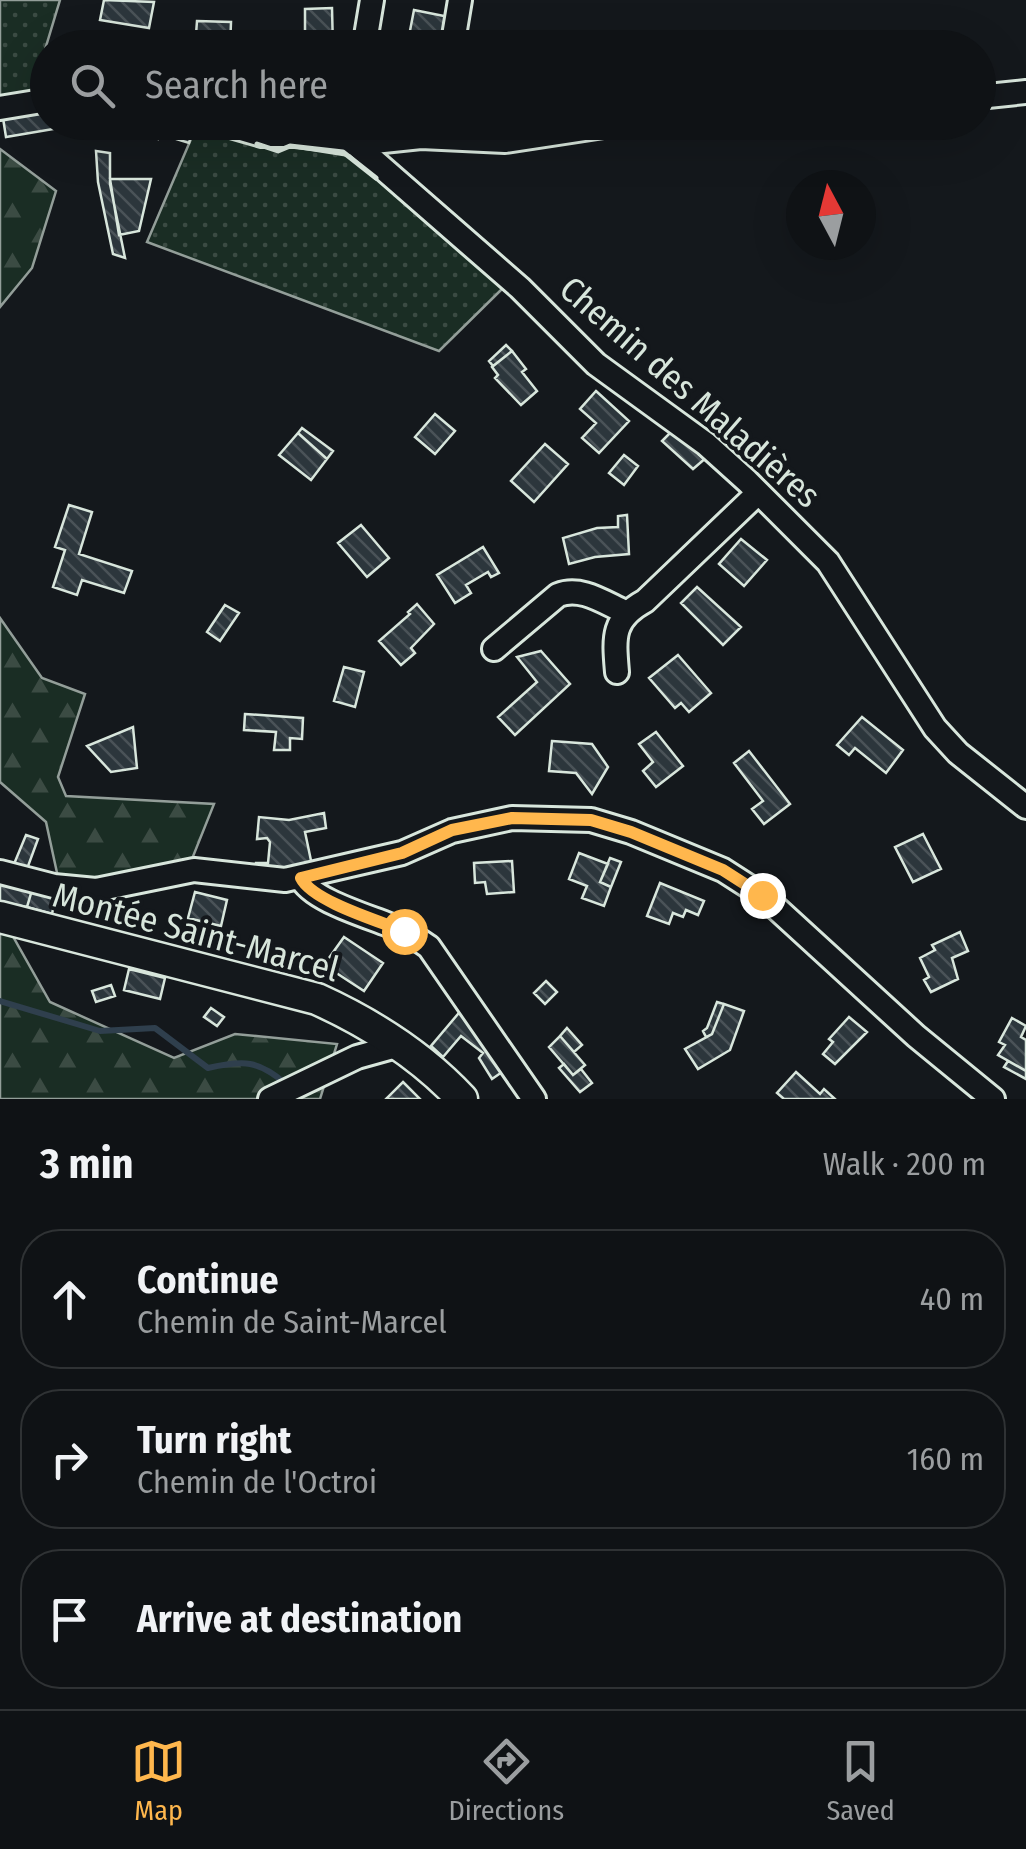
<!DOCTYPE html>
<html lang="en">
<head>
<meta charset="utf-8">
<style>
  :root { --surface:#0f1215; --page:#181b1e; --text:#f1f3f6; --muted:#9b9ea0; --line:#2f3234; --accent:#ffb74d }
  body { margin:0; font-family:"Fira Sans Condensed",sans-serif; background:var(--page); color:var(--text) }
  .compass { position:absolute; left:786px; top:170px; width:90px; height:90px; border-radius:50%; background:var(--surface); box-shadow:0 10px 40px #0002; rotate:353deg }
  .stop { position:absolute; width:30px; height:30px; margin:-22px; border:8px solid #ffb74d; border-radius:50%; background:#fff }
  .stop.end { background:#ffb74d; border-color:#fff; box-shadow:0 2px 10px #0008 }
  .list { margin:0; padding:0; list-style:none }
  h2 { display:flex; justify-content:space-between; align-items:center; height:130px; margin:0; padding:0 40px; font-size:42px }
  h2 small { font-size:32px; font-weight:400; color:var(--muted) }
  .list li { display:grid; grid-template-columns:65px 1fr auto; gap:30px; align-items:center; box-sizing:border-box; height:140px; margin:0 20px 20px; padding:0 20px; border:2px solid var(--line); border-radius:40px }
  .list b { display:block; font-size:38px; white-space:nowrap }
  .list p { margin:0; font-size:32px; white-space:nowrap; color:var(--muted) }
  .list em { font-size:32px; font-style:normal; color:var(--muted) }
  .icon { flex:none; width:55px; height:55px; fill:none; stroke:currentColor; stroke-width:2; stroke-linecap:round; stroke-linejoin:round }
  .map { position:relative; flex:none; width:1026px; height:1099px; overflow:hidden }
  .search { position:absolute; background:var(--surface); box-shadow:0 10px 40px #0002; left:30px; right:30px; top:30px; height:110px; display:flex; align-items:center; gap:25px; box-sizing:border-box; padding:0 35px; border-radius:55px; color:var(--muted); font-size:38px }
  .sheet { height:610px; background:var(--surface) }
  nav { display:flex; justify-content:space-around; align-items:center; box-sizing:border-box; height:140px; border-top:2px solid var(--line); background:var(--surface); font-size:28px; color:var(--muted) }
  nav a { display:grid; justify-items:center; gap:5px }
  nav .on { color:var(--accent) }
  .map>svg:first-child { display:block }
</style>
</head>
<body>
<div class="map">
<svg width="1026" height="1099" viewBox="0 0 1026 1099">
  <defs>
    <pattern id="green-dots" width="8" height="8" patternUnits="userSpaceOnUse" patternTransform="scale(2.5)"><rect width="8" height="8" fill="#1a2d24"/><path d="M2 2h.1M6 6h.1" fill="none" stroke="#3b4b43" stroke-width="1.8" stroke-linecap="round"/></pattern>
    <pattern id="forest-firs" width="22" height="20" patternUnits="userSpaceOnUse" patternTransform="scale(2.5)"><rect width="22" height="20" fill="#1a2d24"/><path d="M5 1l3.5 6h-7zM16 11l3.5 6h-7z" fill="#3b4b43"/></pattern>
    <pattern id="building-back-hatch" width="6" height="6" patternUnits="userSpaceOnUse" patternTransform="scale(2.5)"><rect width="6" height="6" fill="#2c363c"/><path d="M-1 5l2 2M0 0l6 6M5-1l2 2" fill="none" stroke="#4a5358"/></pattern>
  </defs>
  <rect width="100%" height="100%" fill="#14181c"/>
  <path fill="url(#green-dots)" stroke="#939e99" stroke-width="2.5" d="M0,0h60l-29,96 -31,6z
    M197,125l81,25 12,-4 53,6 65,49 94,83 1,4 -64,63 -292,-109z"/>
  <path fill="url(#forest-firs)" stroke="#939e99" stroke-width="2.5" d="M0,149l56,42 -24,77 -32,39z
    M0,618l42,60 43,16 -27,83 8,19 148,8 -24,60 -89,18h-42l-13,-60 -46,-40z
    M0,932l11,1 39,69 124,56 61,-24 102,10 -17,55h-320z"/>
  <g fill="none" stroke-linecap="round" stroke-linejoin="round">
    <path stroke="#2f3f4d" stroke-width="6" d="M0,1001l100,30 55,-3 53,40c36,-8 50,-8 78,16"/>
  </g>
  <path fill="url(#building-back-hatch)" stroke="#d8e6dc" stroke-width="2.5" d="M104,0l50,2 -5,26 -49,-8z
    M332,8l1,40h-21l-2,-14 -5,1v-26z
    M414,10l35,7 -4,19 -10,-2 -3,14h-37l3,-15 11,3z
    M197,21l34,1 -1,26h-35z
    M48,111v11h22l1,4 -65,11 -3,-19z
    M139,122h45l10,3 -5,18 -29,-9 -2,5 -22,-7z
    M96,151l14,2v31l15,74 -12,-4 -15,-72z
    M110,179h41l-12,52 -20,4z
    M506,345l6,6 -19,15 -4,-5z
    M512,351l14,18 -4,3 15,19 -16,14 -26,-27 3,-3 -6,-8z
    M596,391l33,30 -30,32 -17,-15 14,-15 -16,-14z
    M435,414l20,17 -20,23 -20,-17z
    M302,428l31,23 -6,8 -29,-26z
    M674,429l33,28 -14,12 -31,-28z
    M298,433l29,26 -16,21 -32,-25z
    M545,444l23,20 -34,38 -23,-21z
    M624,455l14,11 -14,19 -15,-12z
    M69,505l23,7 -13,42 53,17 -8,22 -42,-13 -5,15 -24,-8 12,-37 -10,-3z
    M627,515l2,39 -34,3 -26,7 -6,-26 34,-10 21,-1v-11z
    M361,525l28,33 -22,19 -29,-34z
    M741,539l26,21 -23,26 -25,-22z
    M483,547l16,26 -8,4 -3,-5 -22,13 5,8 -16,10 -18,-28z
    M697,587l44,40 -18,18 -42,-42z
    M417,604l17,20 -23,24 4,5 -14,12 -22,-24 31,-27 -2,-2z
    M225,605l14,8 -19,28 -13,-9z
    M541,651l29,33 -55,51 -17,-18 39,-35 -20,-25z
    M678,655l33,38 -22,19 -8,-9 -6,5 -26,-30z
    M344,667l20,5 -9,35 -21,-6z
    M245,714l58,4 -1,21 -12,-1v12h-16l2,-18 -32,-2z
    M862,717l41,33 -17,23 -31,-25 -6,7 -12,-10z
    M133,727l4,41 -26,4 -24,-26z
    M656,732l27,34 -27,21 -13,-16 10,-9 -14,-18z
    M552,741l40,3 16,23 -16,27 -16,-21 -27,-2z
    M749,751l41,53 -26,20 -12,-15 11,-8 -29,-38z
    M324,813l2,15 -21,4 8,38 -58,2 1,-9h12l2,-21 -3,-4 -10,1 2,-22 30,3z
    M923,834l18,35 -28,13 -18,-35z
    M26,835l12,4 -11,30 -13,-5z
    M579,853l29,11 -8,18 11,5 -7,19 -22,-8 5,-12 -18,-7z
    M610,858l11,4 -10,25 -11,-5z
    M512,861l2,31 -27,2 -2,-12 -10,1 -1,-20z
    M0,881l32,9 -5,17 -27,-5z
    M660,883l44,18 -6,14 -12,-5 -3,7 -10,-4 -4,11 -22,-8z
    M32,890l24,5 -4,19 -25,-7z
    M195,892l32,8 -6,26 -33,-8z
    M960,932l8,19 -16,7 6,21 -27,13 -7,-12 5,-3 -9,-19 15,-8 -3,-5z
    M344,937l39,26 -19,28 -40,-26z
    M129,969l36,9 -5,21 -36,-9z
    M546,981l11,11 -12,12 -11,-11z
    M111,985l4,11 -19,6 -4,-11z
    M717,1002l7,2 -12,30 -6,3 -3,-6 4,-3z
    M724,1004l20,7 -14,39 -32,19 -13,-20 27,-15z
    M211,1008l13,9 -7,9 -13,-9z
    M463,1008l42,62 -13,9 -13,-21 4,-5 -22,-17 -18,21 -12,-11z
    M849,1017l18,15 -32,32 -12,-10 10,-12 -4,-3z
    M1012,1018l14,8 -5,11 5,3v31l-28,-16 7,-10 -6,-3z
    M567,1028l15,17 -8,7 -14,-16z
    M560,1036l25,29 -12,10 -24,-28z
    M1008,1061l18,10v8l-22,-12z
    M564,1064l9,11 8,-6 11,14 -12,9 -21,-24z
    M796,1072l24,22 4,-5 11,10h-51l-7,-6z
    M403,1082l17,17h-34z"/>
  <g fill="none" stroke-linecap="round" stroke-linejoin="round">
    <g stroke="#d8e6dc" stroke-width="28">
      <path id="minor" d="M364,48l8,-48
        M452,48l8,-48
        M978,97l48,-5
        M0,108l48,-8
        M217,122l45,13h36l57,9 66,-7 84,4 125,-19
        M355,144l165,144 76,76 110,80 41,37 81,81 107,166 23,25 68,54
        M494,649l64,-54c23,-9 45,7 67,17
        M617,672c-3,-35 -5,-53 28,-71l113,-108
        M0,872l54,14 42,4 98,-20 91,10 117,-27 50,-22 60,-13 79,2 40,12 92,38 39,25 154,141 77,63
        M301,878c11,24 75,40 100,52 10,4 19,11 28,17l105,152
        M270,1099l87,-42 43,-12"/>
    </g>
    <g stroke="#d8e6dc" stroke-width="35">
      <path id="major" d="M0,917l317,82c55,25 104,56 145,100"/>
    </g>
    <use href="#minor" stroke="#14181c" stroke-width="22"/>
    <use href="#major" stroke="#14181c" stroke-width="30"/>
    <path stroke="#d8e6dc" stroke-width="5" d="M197,125l17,5
      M257,144l21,7 12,-5 53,6 33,26"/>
  </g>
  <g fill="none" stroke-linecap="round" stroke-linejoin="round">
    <path stroke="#ffb74d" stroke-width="12" d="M404,931c-25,-10 -92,-30 -103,-53l101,-25 50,-23 60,-12 79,2 40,12 92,38 39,25"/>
  </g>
  <g text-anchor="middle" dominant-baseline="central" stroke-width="8" stroke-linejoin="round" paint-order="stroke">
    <g font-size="35" fill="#d8e6dc" stroke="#14181c">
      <text transform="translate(690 392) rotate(41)">Chemin des Maladières</text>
      <text transform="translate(196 932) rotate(15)">Montée Saint-Marcel</text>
    </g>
  </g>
</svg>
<svg class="compass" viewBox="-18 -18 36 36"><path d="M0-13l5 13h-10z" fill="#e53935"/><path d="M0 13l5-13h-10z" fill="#9b9ea0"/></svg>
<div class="stop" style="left:404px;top:931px"></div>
<div class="stop end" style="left:762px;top:895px"></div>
<div class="search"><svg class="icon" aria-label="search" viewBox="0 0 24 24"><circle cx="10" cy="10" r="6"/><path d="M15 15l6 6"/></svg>Search here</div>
</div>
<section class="sheet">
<h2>3 min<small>Walk · 200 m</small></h2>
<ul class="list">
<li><svg class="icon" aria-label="ahead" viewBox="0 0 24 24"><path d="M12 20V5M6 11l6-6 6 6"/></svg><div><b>Continue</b><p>Chemin de Saint-Marcel</p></div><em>40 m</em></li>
<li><svg class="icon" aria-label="right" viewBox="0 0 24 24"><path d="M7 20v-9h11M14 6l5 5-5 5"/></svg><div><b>Turn right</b><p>Chemin de l'Octroi</p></div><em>160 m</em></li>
<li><svg class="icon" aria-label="arrive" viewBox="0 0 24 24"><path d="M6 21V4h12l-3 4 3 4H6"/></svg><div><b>Arrive at destination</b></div></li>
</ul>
</section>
<nav>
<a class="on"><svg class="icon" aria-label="map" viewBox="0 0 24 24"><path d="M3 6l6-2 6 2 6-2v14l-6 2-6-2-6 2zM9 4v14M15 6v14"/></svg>Map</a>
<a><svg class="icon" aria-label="directions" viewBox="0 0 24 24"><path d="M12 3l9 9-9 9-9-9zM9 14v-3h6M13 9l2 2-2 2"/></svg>Directions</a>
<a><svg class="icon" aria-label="saved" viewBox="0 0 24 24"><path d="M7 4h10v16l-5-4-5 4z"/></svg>Saved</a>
</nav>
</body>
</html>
